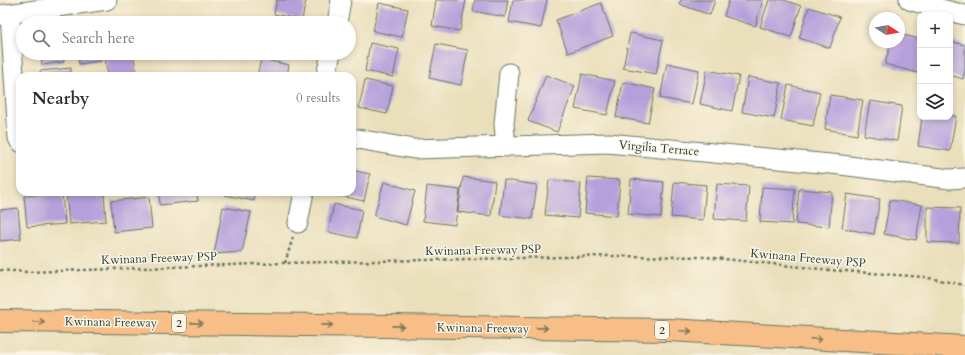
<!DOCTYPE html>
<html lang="en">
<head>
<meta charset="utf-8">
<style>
  :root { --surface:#fff; --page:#f2f2f3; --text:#2b2b33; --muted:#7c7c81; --line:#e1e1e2 }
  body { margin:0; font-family:Cardo,serif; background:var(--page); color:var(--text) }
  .controls { position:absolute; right:12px; top:12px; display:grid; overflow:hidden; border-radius:8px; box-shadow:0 2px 6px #0003 }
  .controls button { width:36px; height:36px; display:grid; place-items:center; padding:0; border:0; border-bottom:1px solid var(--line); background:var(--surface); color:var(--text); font:20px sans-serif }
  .compass { position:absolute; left:869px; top:12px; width:36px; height:36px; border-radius:50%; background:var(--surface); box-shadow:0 2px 6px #0003; rotate:101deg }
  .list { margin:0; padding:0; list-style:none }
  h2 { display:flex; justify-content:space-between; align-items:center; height:52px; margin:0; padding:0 16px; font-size:17px }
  h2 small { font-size:13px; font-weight:400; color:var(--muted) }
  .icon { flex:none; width:22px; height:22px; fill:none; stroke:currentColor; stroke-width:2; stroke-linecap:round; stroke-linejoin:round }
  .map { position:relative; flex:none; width:965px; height:355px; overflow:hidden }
  .search { position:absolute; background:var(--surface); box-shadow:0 2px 6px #0003; left:16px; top:16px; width:340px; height:44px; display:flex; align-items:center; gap:10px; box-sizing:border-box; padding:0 14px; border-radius:22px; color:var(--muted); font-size:15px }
  .panel { position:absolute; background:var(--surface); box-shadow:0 2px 6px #0003; left:16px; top:72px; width:340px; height:124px; border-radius:12px }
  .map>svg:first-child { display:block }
</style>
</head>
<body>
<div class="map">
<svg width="965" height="355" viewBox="0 0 965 355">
  <rect width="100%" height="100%" fill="#fcf5e5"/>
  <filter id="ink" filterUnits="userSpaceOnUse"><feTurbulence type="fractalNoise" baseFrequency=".025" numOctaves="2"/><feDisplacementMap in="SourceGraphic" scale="8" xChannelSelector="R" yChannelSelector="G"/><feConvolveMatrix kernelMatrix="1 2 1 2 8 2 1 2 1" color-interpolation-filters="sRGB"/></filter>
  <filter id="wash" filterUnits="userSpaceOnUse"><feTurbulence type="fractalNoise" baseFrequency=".012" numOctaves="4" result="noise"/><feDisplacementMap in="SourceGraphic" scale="16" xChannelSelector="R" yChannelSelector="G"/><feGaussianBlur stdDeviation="0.9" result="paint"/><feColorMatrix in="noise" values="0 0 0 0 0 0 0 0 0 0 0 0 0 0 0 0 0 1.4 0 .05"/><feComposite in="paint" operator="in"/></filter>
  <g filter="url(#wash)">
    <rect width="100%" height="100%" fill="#eadfbb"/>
    <g id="blocks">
      <path fill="#b5a0db" d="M277,0h29l-4,20 -28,-6z
        M436,0h30l-6,31 -28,-5z
        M475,0h33l-3,17 -32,-6z
        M513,0h34l-6,28 -32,-6z
        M681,0h34l-5,15 -31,-11z
        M729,0h34l-8,26 -31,-10z
        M769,0h15l17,6 -10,31 -31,-10z
        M379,3l29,6 -6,28 -29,-6z
        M601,3l12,33 -45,17 -12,-33z
        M809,7l31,10 -10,31 -31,-10z
        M271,20l9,2v1h-10z
        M630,33l33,7 -7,34 -33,-6z
        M899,34l21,5v22l-3,12 -32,-9 6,-22h8z
        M950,41l15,4v25l-2,9 -13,-4z
        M370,43l29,6 -6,28 -28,-6z
        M436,44l32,6 -7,35 -32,-7z
        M41,53h22l1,9 -22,3z
        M78,53h22l1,8 -22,3z
        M104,53h29l4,22 -5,1h-24z
        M261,59l28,6 -2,11h-30z
        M667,63l32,7 -7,34 -32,-6z
        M71,68v8h-31v-5z
        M707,70l32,6 -7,35 -32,-7z
        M582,74l33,7 -8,34 -32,-6z
        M546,75l29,11 -18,46 -29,-11z
        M748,77l33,6 -7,35 -32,-6z
        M365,80l28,6 -6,28 -28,-6z
        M623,82l32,7 -7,34 -32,-6z
        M788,85l32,7 -7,34 -32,-6z
        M830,95l33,5 -6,35 -32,-6z
        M870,101l32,5 -5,35 -33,-6z
        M950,116h6l-6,35 -32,-5 4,-29h28z
        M352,170l18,4 -6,27 -28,-6v-3h16z
        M463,177l32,4 -4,35 -33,-4z
        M588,178l32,2 -3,36 -32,-3z
        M631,179l33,3 -3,35 -33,-3z
        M504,180l33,5 -5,34 -32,-4z
        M549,180l32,3 -3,35 -33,-3z
        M384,182l31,9 -9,34 -32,-9z
        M674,182l32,3 -3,35 -32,-3z
        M717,184l32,2 -3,35 -32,-2z
        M427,186l33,4 -5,35 -32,-4z
        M762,187l33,2 -3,35 -32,-2z
        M799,189l33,3 -3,35 -33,-3z
        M81,192h23l2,29 -37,3 -3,-31z
        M159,192h38l1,9 -38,4z
        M226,192h29l-1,9 -29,-6z
        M62,193l3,31 -38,3 -3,-31z
        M847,194l33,5 -6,35 -32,-6z
        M149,197l3,31 -38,4 -3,-31z
        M890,200l32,5 -6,35 -32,-6z
        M334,204l28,6 -5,28 -29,-6z
        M223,207l28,5 -9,40 -28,2z
        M927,207l33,1 -1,35 -32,-1z
        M18,208l3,31 -21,2v-31z"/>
    </g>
  </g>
  <g filter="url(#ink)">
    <use href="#blocks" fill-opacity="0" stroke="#667663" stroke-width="1"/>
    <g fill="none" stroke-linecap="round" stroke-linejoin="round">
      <g stroke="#667663" stroke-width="21">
        <path id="minor" d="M909,0l24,7 32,8
          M10,14l8,124 2,4
          M0,15l107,-15
          M337,23l4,-23
          M326,76l5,-23
          M352,138l62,11 194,-6 233,22 109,14 15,-1
          M506,147l-2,-23 5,-51
          M298,223l6,-31"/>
      </g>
      <g stroke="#667663" stroke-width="24">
        <path id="highway" d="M0,321l97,1 572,8 296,17"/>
      </g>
      <path stroke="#667663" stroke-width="2.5" stroke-dasharray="3 3" stroke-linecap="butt" d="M285,263l8,-26
        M0,270l27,2 258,-9 324,-7 96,1 125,13 94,7 41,8"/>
      <use href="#minor" stroke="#fff" stroke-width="19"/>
      <use href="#highway" stroke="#f7be87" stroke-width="22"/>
    </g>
    <defs><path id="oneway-shaft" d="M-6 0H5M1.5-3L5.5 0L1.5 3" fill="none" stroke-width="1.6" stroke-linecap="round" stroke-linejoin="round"/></defs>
    <g stroke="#807759">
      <use href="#oneway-shaft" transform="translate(39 322)"/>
      <use href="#oneway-shaft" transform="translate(197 323) rotate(1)"/>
      <use href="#oneway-shaft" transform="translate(327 325) rotate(1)"/>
      <use href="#oneway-shaft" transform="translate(398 326) rotate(1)"/>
      <use href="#oneway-shaft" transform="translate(542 328) rotate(1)"/>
      <use href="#oneway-shaft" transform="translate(686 331) rotate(3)"/>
      <use href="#oneway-shaft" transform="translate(816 339) rotate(3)"/>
    </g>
  </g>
  <g text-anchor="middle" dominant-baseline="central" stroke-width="3" stroke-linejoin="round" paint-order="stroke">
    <g fill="#fcf5e5" stroke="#617469" stroke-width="1">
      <rect x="172" y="314" width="14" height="18" rx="3"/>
      <rect x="655" y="321" width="14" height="18" rx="3"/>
    </g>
    <g font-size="11" font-weight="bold" fill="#1f3d34">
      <text x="179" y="323">2</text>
      <text x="662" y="330">2</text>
    </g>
    <g font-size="12" fill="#1f3d34" stroke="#fcf5e5">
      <text transform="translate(659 148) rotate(5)">Virgilia Terrace</text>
      <text transform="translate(483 250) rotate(-1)">Kwinana Freeway PSP</text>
      <text transform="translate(159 258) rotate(-2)">Kwinana Freeway PSP</text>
      <text transform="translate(808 258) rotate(5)">Kwinana Freeway PSP</text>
      <text transform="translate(111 322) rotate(1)">Kwinana Freeway</text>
      <text transform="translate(483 328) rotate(1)">Kwinana Freeway</text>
    </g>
  </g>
</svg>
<div class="controls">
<button>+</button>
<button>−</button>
<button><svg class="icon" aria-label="layers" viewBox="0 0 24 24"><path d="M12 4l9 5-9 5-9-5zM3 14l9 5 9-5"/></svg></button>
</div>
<svg class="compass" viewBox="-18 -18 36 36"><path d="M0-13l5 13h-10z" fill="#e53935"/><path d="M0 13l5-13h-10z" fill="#7c7c81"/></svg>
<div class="search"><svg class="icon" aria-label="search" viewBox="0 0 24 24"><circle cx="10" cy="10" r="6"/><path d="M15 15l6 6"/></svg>Search here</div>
<section class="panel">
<h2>Nearby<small>0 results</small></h2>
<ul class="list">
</ul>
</section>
</div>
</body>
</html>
